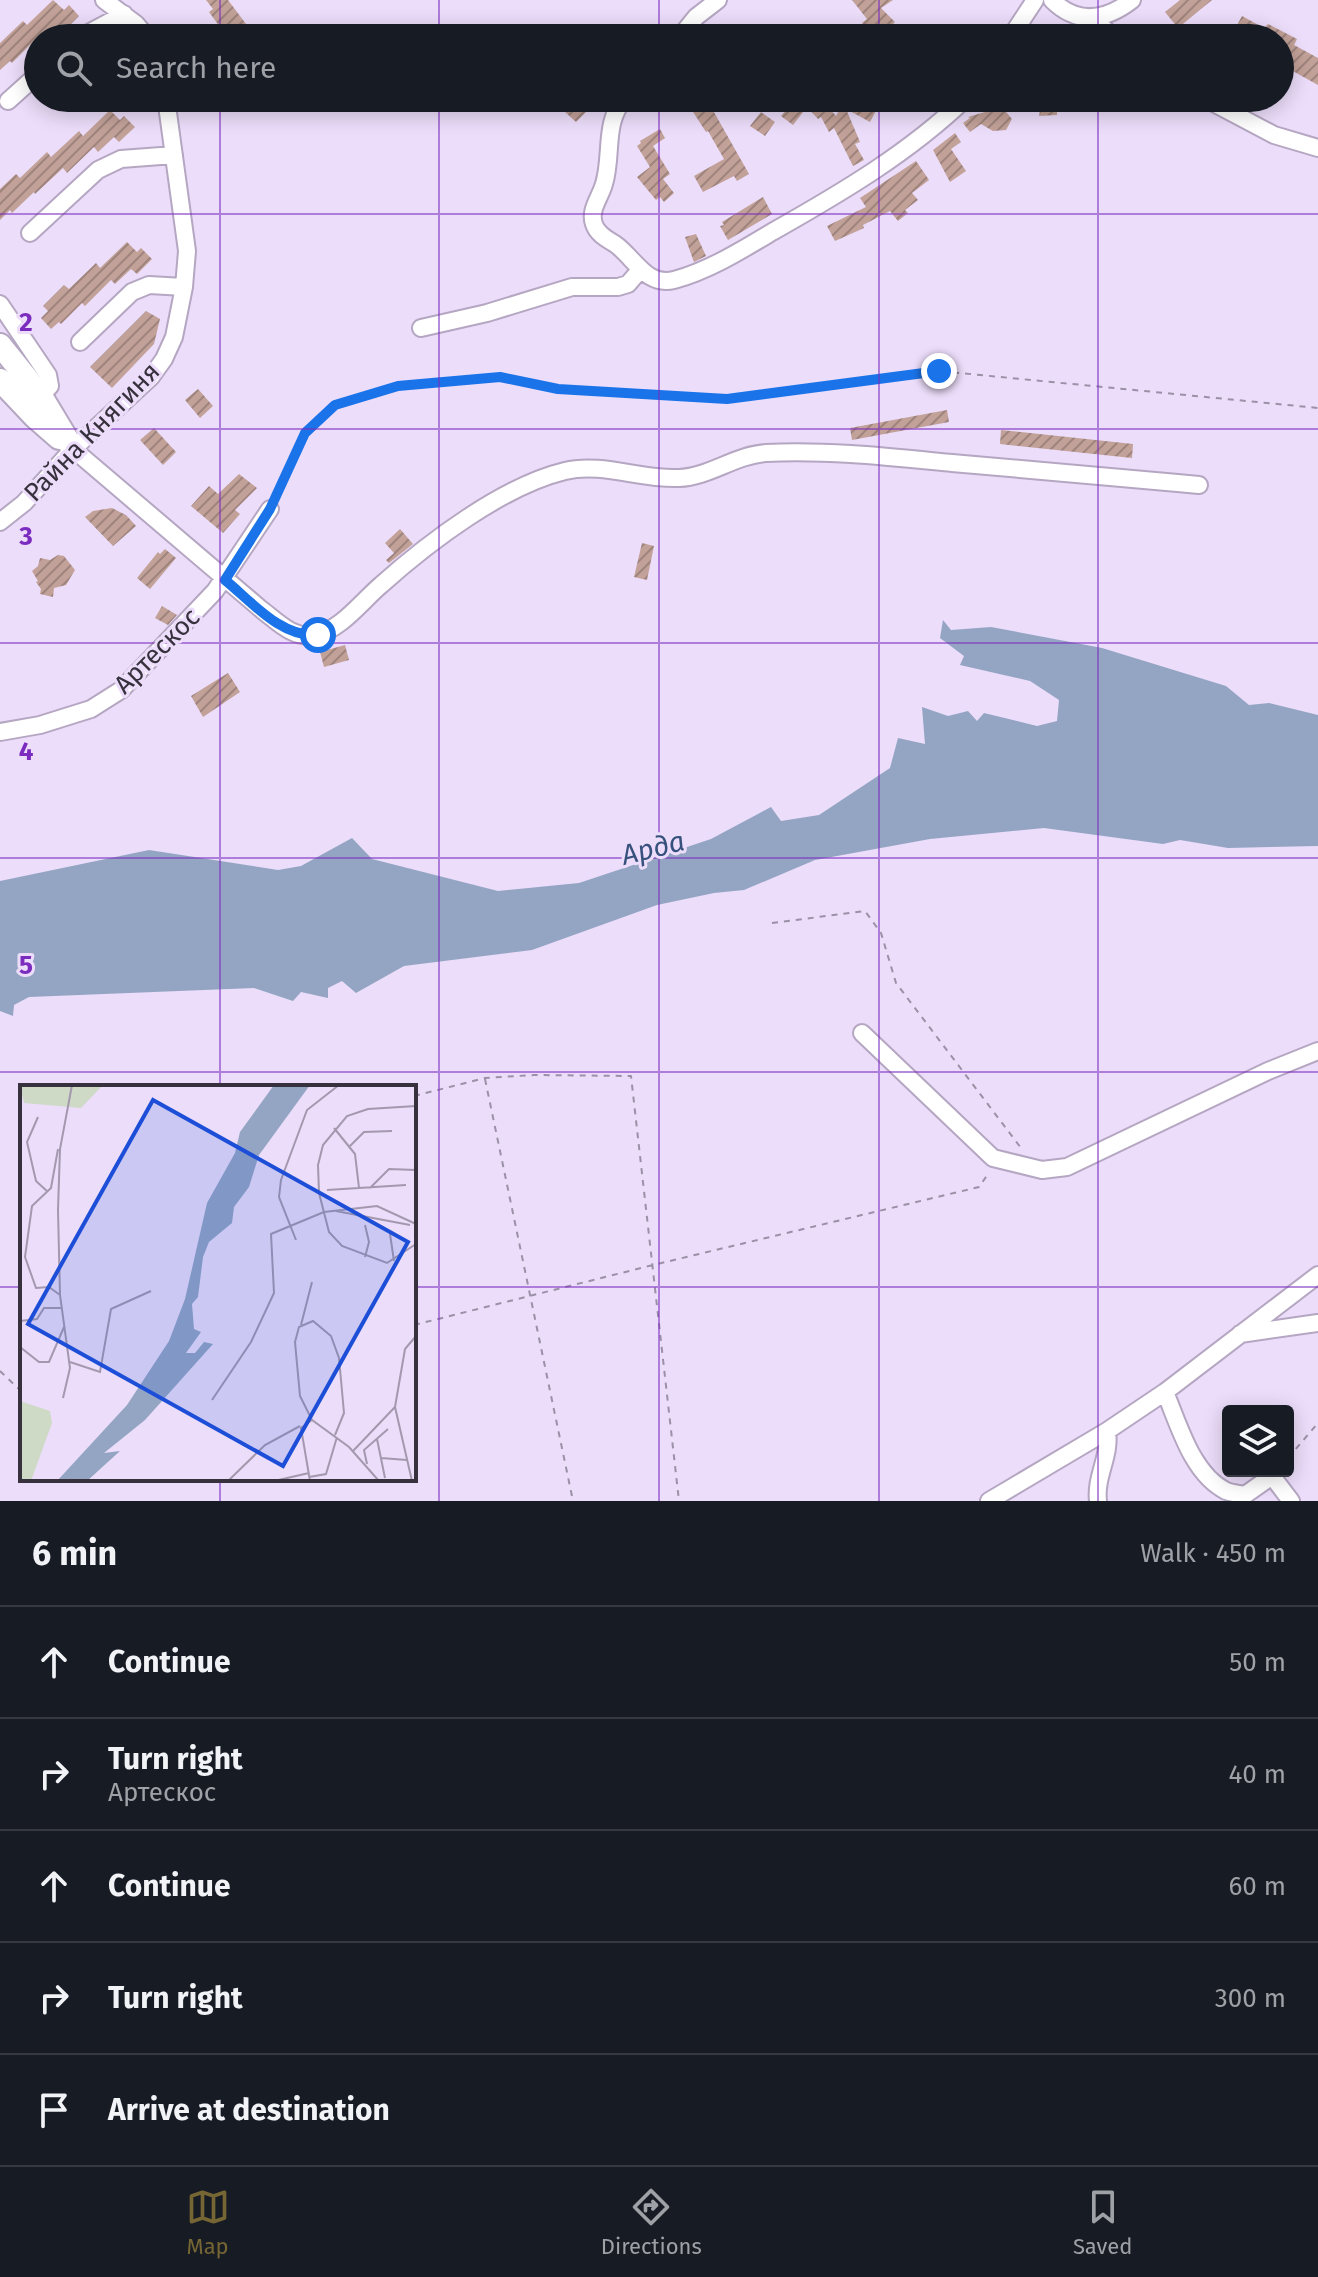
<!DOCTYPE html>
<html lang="en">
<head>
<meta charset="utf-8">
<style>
  :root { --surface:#171b24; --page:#242831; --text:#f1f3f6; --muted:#9ea1a6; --line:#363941; --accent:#766633 }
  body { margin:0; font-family:"Fira Sans",sans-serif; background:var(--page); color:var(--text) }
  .controls { position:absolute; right:24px; bottom:24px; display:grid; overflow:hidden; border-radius:8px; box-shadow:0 4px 20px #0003 }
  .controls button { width:72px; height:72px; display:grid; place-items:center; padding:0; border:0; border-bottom:2px solid var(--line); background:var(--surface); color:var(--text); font:40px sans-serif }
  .stop { position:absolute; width:24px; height:24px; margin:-18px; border:6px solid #1a73e8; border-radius:50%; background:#fff }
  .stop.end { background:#1a73e8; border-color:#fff; box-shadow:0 2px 8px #0008 }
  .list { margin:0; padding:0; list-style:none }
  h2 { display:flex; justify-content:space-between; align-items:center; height:104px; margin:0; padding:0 32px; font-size:34px }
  h2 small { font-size:26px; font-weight:400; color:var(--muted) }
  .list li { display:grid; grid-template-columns:52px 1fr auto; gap:24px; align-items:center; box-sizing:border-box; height:112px; padding:0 32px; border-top:2px solid var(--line) }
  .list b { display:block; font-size:30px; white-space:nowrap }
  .list p { margin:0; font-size:26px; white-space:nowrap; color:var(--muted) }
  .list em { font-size:26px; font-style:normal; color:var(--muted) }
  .icon { flex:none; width:44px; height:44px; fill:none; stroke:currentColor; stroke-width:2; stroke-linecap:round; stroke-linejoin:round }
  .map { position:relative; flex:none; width:1318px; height:1501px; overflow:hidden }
  .search { position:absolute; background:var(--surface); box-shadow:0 4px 20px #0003; left:24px; right:24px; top:24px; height:88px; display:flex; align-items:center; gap:20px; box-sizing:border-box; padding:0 28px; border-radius:44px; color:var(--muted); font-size:30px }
  .sheet { height:664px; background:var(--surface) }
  nav { display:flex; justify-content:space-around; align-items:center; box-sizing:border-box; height:112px; border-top:2px solid var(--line); background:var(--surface); font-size:22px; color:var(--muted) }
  nav a { display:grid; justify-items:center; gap:4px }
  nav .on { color:var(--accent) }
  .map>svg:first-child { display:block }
</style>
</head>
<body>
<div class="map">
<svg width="1318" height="1501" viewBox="0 0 1318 1501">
  <defs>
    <pattern id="building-hatch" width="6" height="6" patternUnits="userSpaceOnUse" patternTransform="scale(2)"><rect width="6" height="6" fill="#c2a198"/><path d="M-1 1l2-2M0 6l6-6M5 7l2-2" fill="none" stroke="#9e847d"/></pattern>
  </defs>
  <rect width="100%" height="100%" fill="#ecddfa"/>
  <path fill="#93a5c3" d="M943,620l8,10 40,-3 111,21 124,38 23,19 20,-2 49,12v131l-90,2 -48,-8 -17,4 -119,-16 -114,11 -115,21 -71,30 -30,3 -57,12 -125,45 -128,16 -48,27 -14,-12 -14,7v10l-27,-6 -8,9 -39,-13 -225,9 -15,8 -1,11 -13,-5v-130l149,-31 129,20 23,-4 51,-28 20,21 126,32 81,-8 132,-44 60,-32 10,14 38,-6 71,-47 8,-30 27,6 -3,-37 26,9 20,-5 9,10 7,-8 53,13 20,-5 2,-21 -29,-19 -70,-16 4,-9 -24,-18z"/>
  <path fill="url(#building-hatch)" d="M53,0l11,10 5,-5 10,11 -15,15 -5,-6 -13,13h-9l-25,25 -2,-2 -10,9v-27l23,-22 4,4z
    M206,0h22l21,28 -13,10h-8l-19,-26 4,-3z
    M852,0h41l-12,8 14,14 -8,8 9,8h-33l6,-7 -7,-8 5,-4z
    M1180,0h32l-34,28 -13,-16z
    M1242,16l22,12 4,-4 29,15 -3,6 24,13v27l-38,-21v-26h-50z
    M579,98h21l-24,24 -11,-10z
    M684,98h22l43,76 -12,7 -3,-5 -31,16 -9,-16 30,-17 -16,-28 -2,1z
    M796,98h24l16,18 10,-18h24l10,5 -10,19 -24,-13 14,33 -5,2 9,16 -11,6 -19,-38 -5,4 -8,-15 -3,2 -11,-12 -14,18 -12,-9z
    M1042,98h15v17l-18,1z
    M1002,107l10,12 -6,11 -13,1 -12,-7 -11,8 -7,-9 7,-5 -2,-1z
    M110,110l10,10 4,-4 11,11 -16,15 -5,-5 -16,15 -4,-5 -27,26 -4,-5 -28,26 -1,-2 -22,21 -2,-3 -10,10v-31l16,-15 4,4 27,-26 4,5 28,-26 4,5z
    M761,112l14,10 -10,14 -15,-10z
    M660,129l5,9 -12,8 17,28 -7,5 11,14 -10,9 -4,-5 -4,3 -19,-23 13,-10 -13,-21 4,-3 -1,-2z
    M955,133l6,9 -10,7 15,22 -16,11 -17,-32z
    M916,161l13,19 -17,13 6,7 -13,10 3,3 -10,8 -8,-10 -27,14 1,3 -29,13 -8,-15 39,-19 -6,-9z
    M763,197l9,17 -44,26 -8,-14 4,-1 -2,-3z
    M696,234l10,22 -12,6 -9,-25z
    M127,242l10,10 4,-4 11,11 -15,15 -6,-5 -16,15 -4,-4 -26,26 -3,-3 -21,21 -2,-2 -8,7 -10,-11 7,-7 -5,-5 21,-21 5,4 27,-26 4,5z
    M146,311l14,8 -6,25 -42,44 -22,-21z
    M198,389l15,17 -13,12 -15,-18z
    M947,410l2,12 -97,18 -2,-12z
    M154,428l22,24 -13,13 -23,-25z
    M1001,430l132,14 -1,14 -132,-14z
    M239,474l18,14 -22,22 5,4 -17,19 -32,-27 18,-20 9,8z
    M112,508l14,7 10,11 -23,20 -28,-29 8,-6z
    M400,529l13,15 -24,19 -3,-3 8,-7 -9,-10z
    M642,543l12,3 -7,34 -13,-3z
    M165,549l11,9 -26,31 -13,-11 21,-26 2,2z
    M58,555l6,1 11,14 -9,15 -12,3 -1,9 -13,-3 1,-5 -5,-7 2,-1 -6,-10 6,-5 2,-8 10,2z
    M162,606l15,9 -9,10 -13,-7z
    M345,645l4,15 -25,7 -4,-15z
    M228,673l12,19 -37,25 -12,-21z"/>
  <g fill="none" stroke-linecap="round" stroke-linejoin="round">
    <g stroke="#b5a6c2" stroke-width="20">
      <path id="minor" d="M104,0l32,24 12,14
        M1052,0c25,25 53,21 80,0
        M1094,19l20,19
        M79,38l45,-24
        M679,38l17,-21 22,-17
        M1010,38l25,-38
        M625,98c-22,24 -12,57 -21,86 -4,14 -15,26 -10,40 3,10 13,15 21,20 19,13 31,43 59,36 34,-9 68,-30 98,-48 69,-39 137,-79 194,-134
        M1204,98l70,37 44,13
        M8,101l30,-27
        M30,233l68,-63 23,-11 53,-4
        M0,304l48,71 2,11 -9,10
        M421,328l66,-15 85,-26h46l10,-3 12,-14
        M80,342l52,-50 17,-7 35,2
        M73,449l189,161c16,12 31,29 53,25 26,-5 47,-34 66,-50 48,-43 122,-99 184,-114 37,-9 77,9 114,7 30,-1 56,-23 87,-25 62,-3 124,4 186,10 83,7 165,14 247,22
        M0,522l24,-19 49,-54 78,-72 13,-18 10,-22 10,-50 3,-36 -21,-153
        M0,732l40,-7 51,-16 30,-19 94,-99 55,-82
        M862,1033l131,125 49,12 25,-3 201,-96 50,-20
        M1240,1334l78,-11
        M1165,1392c14,33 27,82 61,99 5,2 14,3 19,4l27,-19 19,25
        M989,1501l118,-70 58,-39 153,-117
        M1098,1501c-3,-25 13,-45 9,-70"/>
    </g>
    <g stroke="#b5a6c2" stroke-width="26">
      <path id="major" d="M0,345l41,51 32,53
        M0,380l35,37 24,21"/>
    </g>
    <path stroke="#9b91a6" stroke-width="2" stroke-dasharray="6 6" stroke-linecap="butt" d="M277,493l28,-60 30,-28 63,-19 46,-5 56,-4 58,12 169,10 212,-28 379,37
      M772,923l93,-12 16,22 15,50 125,165
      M485,1079l88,422
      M414,1096l71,-18 49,-3 97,1 48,425
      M414,1325l239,-60 326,-78 9,-13
      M0,1371l22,21
      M1288,1458l30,-35"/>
    <use href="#minor" stroke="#fff" stroke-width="16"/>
    <use href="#major" stroke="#fff" stroke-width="22"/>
  </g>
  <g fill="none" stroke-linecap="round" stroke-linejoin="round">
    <path stroke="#1a73e8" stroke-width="10" d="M318,635c-37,3 -67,-34 -93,-55l45,-71 35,-76 30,-28 63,-19 102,-9 58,12 169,10 212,-28"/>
  </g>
  <path fill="none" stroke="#7b2cbf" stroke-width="2" stroke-opacity="0.55" d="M220,0v38M439,0v38M659,0v38M879,0v38M1098,0v38M220,98v989M439,98v1403M659,98v1403M879,98v1403M1098,98v1403M0,214h1318M0,429h1318M0,643h1318M0,858h1318M0,1072h1318M0,1287h22M414,1287h904M220,1479v22"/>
  <g text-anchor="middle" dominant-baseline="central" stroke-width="6" stroke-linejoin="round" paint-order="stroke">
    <g font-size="26" fill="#36313c" stroke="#ecddfa">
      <text transform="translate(92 432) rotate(-46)">Райна Княгиня</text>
      <text transform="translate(157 651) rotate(-45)">Артескос</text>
    </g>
    <g font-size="28" font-style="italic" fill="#36517c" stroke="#ecddfa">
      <text transform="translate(653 848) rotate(-14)">Арда</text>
    </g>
  </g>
  <g transform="translate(20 1085)">
    <rect width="396" height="396" fill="#ecddfa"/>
    <path d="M0,0h83l-22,23 -57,-5zM0,316l30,10 2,12 -21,58h-11z" fill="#cedac6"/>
    <path d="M254,0h36l-51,70 -10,32 -15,20 -2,16 -23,19 -6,15 -5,40 -6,7 2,25 7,3 -15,21h9l9,-11 9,2 -68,76 -41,33 16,-2 -33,30h-30l70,-76 42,-64 16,-42 22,-96 28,-50 5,-21z" fill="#93a5c3"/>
    <path fill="none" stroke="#a398ae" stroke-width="2" d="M396,21l-48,3 -21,7 -24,29 -5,20 1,28 10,39 13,14 45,17 29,-19M18,32l-11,25 9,39 12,11M314,43l21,26 4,34M330,61l14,-14 28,-1M38,64l-7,39 -19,18 -7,51 11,31 13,-1 11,8M350,103l19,-19 27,1M307,105l79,-5M316,126l74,14M304,127l53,-6 39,18M370,149l4,27M276,155l-17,-43 2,-17 26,-70 32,-25M345,172l4,-15 -4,-17M0,236l17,-2 7,-11h17M281,240l11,-43M0,262l19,15h10l15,-35M50,277l30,10 11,-63 40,-18M43,313l7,-30 -10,-73 -2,-85 2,-61 12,-64M192,315l39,-58 23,-49 -3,-59 53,-22M375,322l17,74M292,335l-12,-24 -5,-54 4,-15 14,-6 18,15 8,22 5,55 -9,22M357,354l8,39M333,366l42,-44 10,-58 11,-13M361,373l26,2M347,379l-3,-14 24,-21M289,392l17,-3 11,-37M208,396l37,-36 35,-19M254,396l35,-8M290,396l-9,-53 11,-8 37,27 30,34"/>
    <path fill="#1d4ed8" fill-opacity="0.15" stroke="#1d4ed8" stroke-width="4" d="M133,15l255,142 -125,224 -255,-142z"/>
    <rect width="396" height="396" fill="none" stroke="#36313c" stroke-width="4"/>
  </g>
  <g font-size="26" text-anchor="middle" font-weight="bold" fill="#7b2cbf" stroke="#ecddfa" stroke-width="6" stroke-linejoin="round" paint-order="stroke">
    <text x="26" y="331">2</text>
    <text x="26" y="545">3</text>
    <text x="26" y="760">4</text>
    <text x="26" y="974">5</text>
  </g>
</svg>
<div class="controls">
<button><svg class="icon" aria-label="layers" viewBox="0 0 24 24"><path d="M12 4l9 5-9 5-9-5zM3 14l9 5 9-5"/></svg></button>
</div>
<div class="stop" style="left:318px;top:635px"></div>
<div class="stop end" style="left:939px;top:371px"></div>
<div class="search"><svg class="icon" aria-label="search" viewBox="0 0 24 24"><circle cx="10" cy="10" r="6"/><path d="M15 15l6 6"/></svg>Search here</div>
</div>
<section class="sheet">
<h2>6 min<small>Walk · 450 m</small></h2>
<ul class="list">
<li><svg class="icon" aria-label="ahead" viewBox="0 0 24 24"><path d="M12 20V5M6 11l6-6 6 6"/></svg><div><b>Continue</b></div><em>50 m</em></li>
<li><svg class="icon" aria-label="right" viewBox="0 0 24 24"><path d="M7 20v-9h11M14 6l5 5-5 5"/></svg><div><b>Turn right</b><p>Артескос</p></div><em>40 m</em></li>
<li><svg class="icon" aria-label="ahead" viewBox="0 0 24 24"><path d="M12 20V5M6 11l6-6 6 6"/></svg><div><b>Continue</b></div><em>60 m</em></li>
<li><svg class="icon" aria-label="right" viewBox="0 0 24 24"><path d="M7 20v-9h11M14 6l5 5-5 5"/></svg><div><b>Turn right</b></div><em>300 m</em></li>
<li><svg class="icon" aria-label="arrive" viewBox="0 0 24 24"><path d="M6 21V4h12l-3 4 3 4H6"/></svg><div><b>Arrive at destination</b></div></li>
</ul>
</section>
<nav>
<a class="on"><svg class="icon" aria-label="map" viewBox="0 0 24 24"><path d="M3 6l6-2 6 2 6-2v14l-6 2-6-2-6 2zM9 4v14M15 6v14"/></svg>Map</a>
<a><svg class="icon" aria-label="directions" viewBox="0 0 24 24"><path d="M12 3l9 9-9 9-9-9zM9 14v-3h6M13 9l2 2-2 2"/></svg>Directions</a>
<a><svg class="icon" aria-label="saved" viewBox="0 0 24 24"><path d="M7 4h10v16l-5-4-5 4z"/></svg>Saved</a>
</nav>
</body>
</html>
